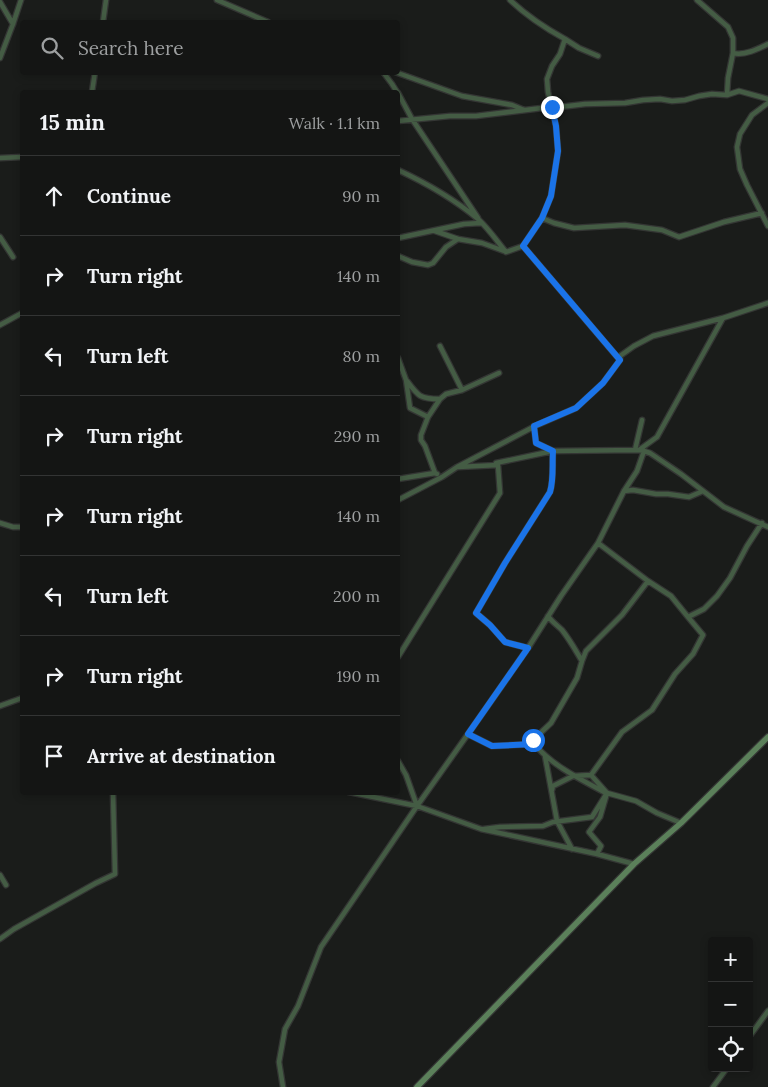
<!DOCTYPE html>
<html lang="en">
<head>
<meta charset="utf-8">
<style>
  :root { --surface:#141514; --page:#1d1e1d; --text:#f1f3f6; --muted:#9d9fa0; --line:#333434 }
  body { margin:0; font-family:Lora,serif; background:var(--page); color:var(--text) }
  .controls { position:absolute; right:15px; bottom:15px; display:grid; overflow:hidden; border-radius:5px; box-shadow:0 2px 8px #0003 }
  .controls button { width:45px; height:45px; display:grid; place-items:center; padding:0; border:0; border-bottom:1px solid var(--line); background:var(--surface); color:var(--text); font:25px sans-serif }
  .stop { position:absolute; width:15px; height:15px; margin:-11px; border:4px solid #1a73e8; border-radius:50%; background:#fff }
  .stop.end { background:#1a73e8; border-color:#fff; box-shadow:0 1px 5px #0008 }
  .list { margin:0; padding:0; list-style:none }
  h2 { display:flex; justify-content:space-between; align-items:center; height:65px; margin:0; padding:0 20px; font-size:21px }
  h2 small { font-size:16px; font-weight:400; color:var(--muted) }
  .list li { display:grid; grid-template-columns:32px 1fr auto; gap:15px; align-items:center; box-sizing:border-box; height:80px; padding:0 20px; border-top:1px solid var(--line) }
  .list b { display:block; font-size:19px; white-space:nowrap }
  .list em { font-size:16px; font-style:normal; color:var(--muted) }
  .icon { flex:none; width:28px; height:28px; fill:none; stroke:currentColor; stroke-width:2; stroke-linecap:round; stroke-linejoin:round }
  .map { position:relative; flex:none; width:768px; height:1087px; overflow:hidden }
  .search { position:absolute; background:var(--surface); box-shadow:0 2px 8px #0003; left:20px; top:20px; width:380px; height:55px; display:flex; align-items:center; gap:12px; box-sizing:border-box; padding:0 18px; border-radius:5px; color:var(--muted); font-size:19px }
  .panel { position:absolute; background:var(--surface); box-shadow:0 2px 8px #0003; left:20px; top:90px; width:380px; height:705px; border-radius:5px }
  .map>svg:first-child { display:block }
</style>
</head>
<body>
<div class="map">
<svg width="768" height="1087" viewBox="0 0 768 1087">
  <rect width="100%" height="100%" fill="#1a1c1a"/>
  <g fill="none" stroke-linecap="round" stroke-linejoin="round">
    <g stroke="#343634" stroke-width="7">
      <path id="street" d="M217,0l51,22
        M697,0l31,27 5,11v15l-5,25 -1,17
        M0,2l13,22
        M103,22l3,-22
        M565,39l14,9 19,8
        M733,53c11,3 25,-4 35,-9
        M0,58l13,-34 8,-24
        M383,72l9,12 5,8
        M395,72l67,24 50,9 12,5
        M92,92l3,-20
        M398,93l14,26 66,99
        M768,103l-16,12 -12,19 -3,13 3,22 7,16 21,41
        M398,121l52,-5h26l66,-8 18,-1 25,-3 40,-1 18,-3 17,-1 12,2 13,-1 14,-4 13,-2 15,1 12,-4 29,8
        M0,158l22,-1
        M398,170c26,12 57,30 80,49 10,9 19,22 28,33l17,-6 19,-28 9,-22 7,-45 -2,-25 -8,-34 -1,-13 5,-13 8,-12 5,-15c-20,-11 -38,-23 -55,-39
        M542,218l12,5 20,5 51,-3 37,5 17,7 45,-15 38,-9
        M435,231l23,8 24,4 22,8
        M0,237l13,20
        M398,238l66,-14 17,-1
        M523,246l96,113
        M398,256l14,6 16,3 5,-2 13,-16 12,-8
        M0,325l22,-12
        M440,346l22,44
        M398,358l8,22 4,28 18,9
        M407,381c11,15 13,18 33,18
        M635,450l7,-30
        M644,451l6,2 31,21 43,33 44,20
        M458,467l40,-2 -2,-2 57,-12 86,-1
        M435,473l-10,-27 -4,-6v-5l7,-18 12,-18 6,-5 16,-4 37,-17
        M398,479l37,-6 2,1
        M624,491l9,-1 23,4h12l21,3 14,-6
        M398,500l44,-23 15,-10 80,-42 39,-17 27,-25 17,-23v-4l14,-10 19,-10 70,-18
        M0,523l13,4h9
        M548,616c4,6 9,9 14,14 8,10 14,21 20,31l4,-10 36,-36 26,-34
        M688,617l16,-8 13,-13 13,-18 17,-32 15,-23
        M528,648l-23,-6 -15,-17 -14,-12 29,-50 45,-71c4,-13 2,-27 3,-41l-17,-8 -2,-17
        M398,657l102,-164 -2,-28
        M0,706l22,-8
        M468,734l24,12 42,-2c19,22 44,34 70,48
        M534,744l-1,-4 18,-17 26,-45 5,-17
        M545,756l12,65 15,28
        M398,761l8,14 11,31
        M552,790l1,-4 20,-10 18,-1
        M349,792l68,14 64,23 116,25 37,10
        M484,829l16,-2 43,-1 10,-4 39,-5 15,-24 29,8 21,12 24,10
        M597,854l4,-8 -12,-14 11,-15 7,-24 -16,-18 31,-43 30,-22 23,-36 18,-20 10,-19 -15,-18 -17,-21 -23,-15 -50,-38
        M0,875l6,10
        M0,939l14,-10 82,-46 19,-9 -2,-82
        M749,1037l19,-26
        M283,1087l-4,-25 6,-33 13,-23 23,-59 96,-141 51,-72 60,-86 33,-52 37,-53 26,-52 13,-20 7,-20 -5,-1 18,-13 66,-119 45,-15
        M713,1087l14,-19"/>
    </g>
    <g stroke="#343634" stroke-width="8">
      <path id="secondary" d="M417,1087l217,-223 47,-41 87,-86"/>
    </g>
    <use href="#street" stroke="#445c44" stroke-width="4.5"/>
    <use href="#secondary" stroke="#5b805a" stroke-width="5.5"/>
  </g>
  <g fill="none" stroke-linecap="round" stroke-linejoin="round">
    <path stroke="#1a73e8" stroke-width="6" d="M533,740l1,4 -42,2 -24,-12 60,-86 -23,-6 -15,-17 -14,-12 29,-50 45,-71c4,-13 2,-27 3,-41l-17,-8 -2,-17 42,-18 27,-25 17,-23 -97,-114 19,-28 9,-22 7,-45 -2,-25 -4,-19"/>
  </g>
</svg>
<div class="controls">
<button>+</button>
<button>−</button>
<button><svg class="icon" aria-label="locate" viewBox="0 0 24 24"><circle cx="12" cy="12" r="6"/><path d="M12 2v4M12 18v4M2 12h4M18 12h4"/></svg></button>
</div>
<div class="stop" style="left:533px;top:740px"></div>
<div class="stop end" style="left:552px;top:107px"></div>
<div class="search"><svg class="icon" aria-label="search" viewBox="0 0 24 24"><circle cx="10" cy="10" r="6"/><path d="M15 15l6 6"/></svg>Search here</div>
<section class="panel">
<h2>15 min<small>Walk · 1.1 km</small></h2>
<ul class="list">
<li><svg class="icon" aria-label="ahead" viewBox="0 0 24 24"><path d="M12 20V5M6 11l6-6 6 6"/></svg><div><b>Continue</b></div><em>90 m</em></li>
<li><svg class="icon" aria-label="right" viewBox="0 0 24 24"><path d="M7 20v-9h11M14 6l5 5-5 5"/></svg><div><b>Turn right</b></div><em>140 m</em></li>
<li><svg class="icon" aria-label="left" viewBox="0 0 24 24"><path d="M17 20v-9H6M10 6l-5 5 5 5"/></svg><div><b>Turn left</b></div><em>80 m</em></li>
<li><svg class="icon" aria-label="right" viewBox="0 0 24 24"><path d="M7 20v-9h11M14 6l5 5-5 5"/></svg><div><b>Turn right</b></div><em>290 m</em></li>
<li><svg class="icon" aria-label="right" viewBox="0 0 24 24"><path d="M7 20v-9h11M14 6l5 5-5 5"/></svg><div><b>Turn right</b></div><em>140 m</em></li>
<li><svg class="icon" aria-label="left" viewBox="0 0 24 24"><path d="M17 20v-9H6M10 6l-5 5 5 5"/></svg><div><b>Turn left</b></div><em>200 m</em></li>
<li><svg class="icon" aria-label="right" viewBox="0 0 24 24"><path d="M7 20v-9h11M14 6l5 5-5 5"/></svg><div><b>Turn right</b></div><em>190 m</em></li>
<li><svg class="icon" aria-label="arrive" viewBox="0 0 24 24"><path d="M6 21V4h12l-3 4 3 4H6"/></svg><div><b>Arrive at destination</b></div></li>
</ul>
</section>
</div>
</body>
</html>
